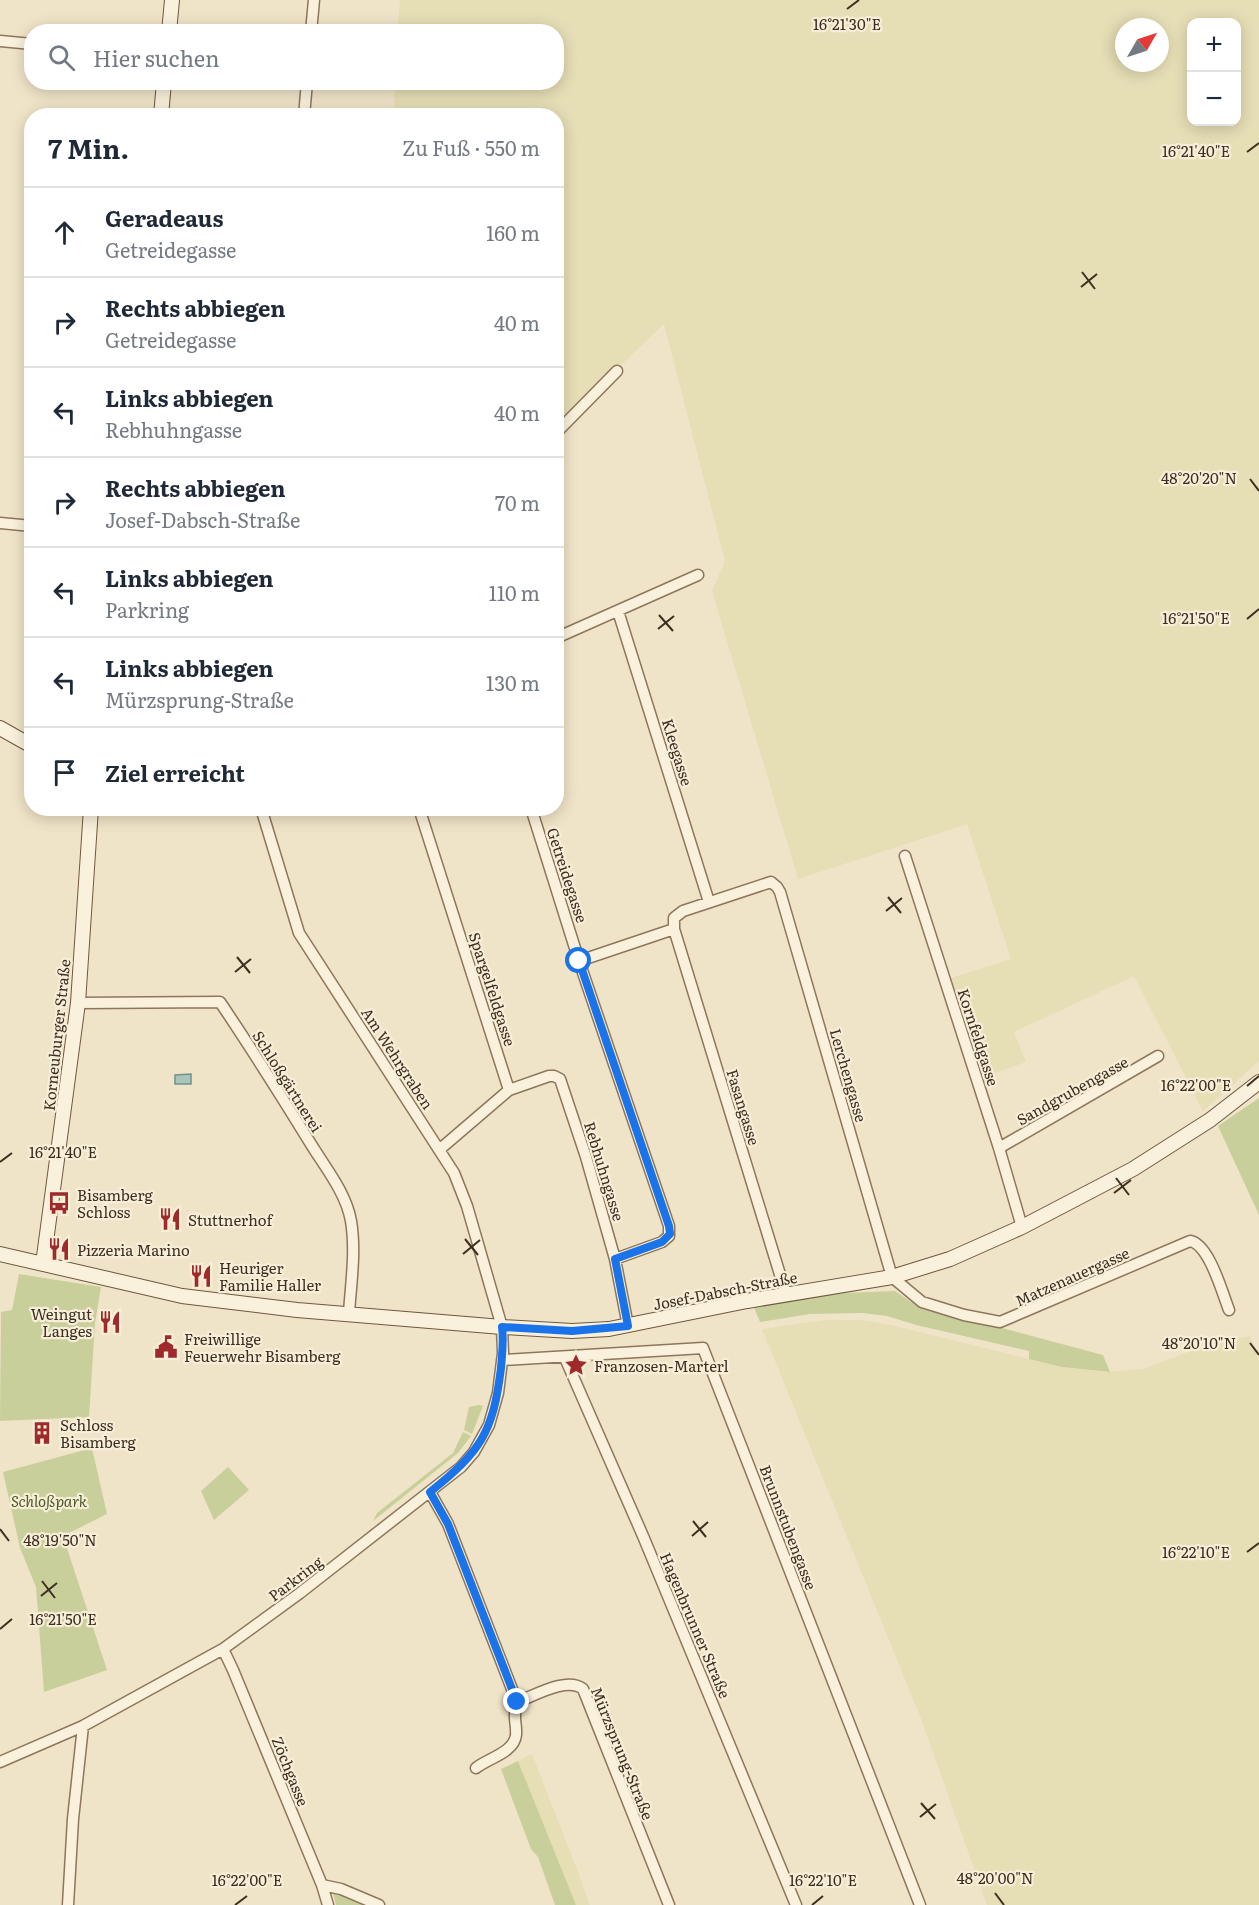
<!DOCTYPE html>
<html lang="de">
<head>
<meta charset="utf-8">
<style>
  :root { --surface:#fff; --page:#f6f6f7; --text:#1f2937; --muted:#747a83; --line:#e0e1e3 }
  body { margin:0; font-family:Literata,serif; background:var(--page); color:var(--text) }
  .controls { position:absolute; right:18px; top:18px; display:grid; overflow:hidden; border-radius:12px; box-shadow:0 3px 15px #0003 }
  .controls button { width:54px; height:54px; display:grid; place-items:center; padding:0; border:0; border-bottom:2px solid var(--line); background:var(--surface); color:var(--text); font:30px sans-serif }
  .compass { position:absolute; left:1115px; top:18px; width:54px; height:54px; border-radius:50%; background:var(--surface); box-shadow:0 3px 15px #0003; rotate:51deg }
  .stop { position:absolute; width:18px; height:18px; margin:-14px; border:4px solid #1a73e8; border-radius:50%; background:#fff }
  .stop.end { background:#1a73e8; border-color:#fff; box-shadow:0 2px 6px #0008 }
  .list { margin:0; padding:0; list-style:none }
  h2 { display:flex; justify-content:space-between; align-items:center; height:78px; margin:0; padding:0 24px; font-size:26px }
  h2 small { font-size:20px; font-weight:400; color:var(--muted) }
  .list li { display:grid; grid-template-columns:39px 1fr auto; gap:18px; align-items:center; box-sizing:border-box; height:90px; padding:0 24px; border-top:2px solid var(--line) }
  .list b { display:block; font-size:22px; white-space:nowrap }
  .list p { margin:0; font-size:20px; white-space:nowrap; color:var(--muted) }
  .list em { font-size:20px; font-style:normal; color:var(--muted) }
  .icon { flex:none; width:33px; height:33px; fill:none; stroke:currentColor; stroke-width:2; stroke-linecap:round; stroke-linejoin:round }
  .map { position:relative; flex:none; width:1259px; height:1905px; overflow:hidden }
  .search { position:absolute; background:var(--surface); box-shadow:0 3px 15px #0003; left:24px; top:24px; width:540px; height:66px; display:flex; align-items:center; gap:15px; box-sizing:border-box; padding:0 21px; border-radius:24px; color:var(--muted); font-size:22px }
  .panel { position:absolute; background:var(--surface); box-shadow:0 3px 15px #0003; left:24px; top:108px; width:540px; height:708px; border-radius:24px }
  .map>svg:first-child { display:block }
</style>
</head>
<body>
<div class="map">
<svg width="1259" height="1905" viewBox="0 0 1259 1905">
  <rect width="100%" height="100%" fill="#f0e4c8"/>
  <path fill="#e6deb5" fill-rule="evenodd" d="M400,0h859v1061l-56,50 -69,-135 -120,56 12,30 -42,15 -33,-99 60,-19 -44,-135 -169,55 -86,-288 13,-30 -61,-237 -107,102 -1,-310 -161,-1 -1,-32 162,-1v-50l-159,-1zM1192,22h44v100h-44zM1124,27h36v36h-36z
    M825,1320h37l29,5 171,42 42,5 40,-3 65,-25 41,-8 9,24v545h-272l-67,-189 -158,-387z
    M532,1754l43,110 15,41h-14l-58,-144z"/>
  <path fill="#c9cf9b" d="M1259,1098v117l-41,-89z
    M19,1274l82,13 -6,36 -6,94 -89,4 1,-109 11,-2z
    M895,1291l21,14 187,50 7,17 -48,-5 -33,-8v-8l-113,-26 -29,-9 -25,-3 -52,1 -50,8 -7,-17 91,-12z
    M479,1405l4,1 -11,28 -8,-4 5,-23z
    M463,1432l8,4 -13,17 -85,68 4,-8 76,-60z
    M92,1448l15,66 -44,22 44,134 -63,22 -8,-105 -16,-39 -17,-76z
    M228,1467l21,23 -35,30 -13,-29z
    M518,1761l58,144h-21l-17,-48 -7,-8 -30,-80z
    M333,1893l11,1 25,11h-33z"/>
  <path fill="#a9c4bc" stroke="#6f938a" stroke-width="1.5" d="M191,1074v10h-16v-9z"/>
  <g fill="none" stroke-linecap="round" stroke-linejoin="round">
    <g stroke="#8d765c" stroke-width="13">
      <path id="street" d="M311,32l3,-32
        M0,41l32,3
        M304,116l3,-34
        M556,433l61,-62
        M0,523l32,3
        M618,611l91,291
        M556,638l142,-63
        M419,808l90,282
        M531,808l48,153 90,265v10l-7,6 -47,17
        M905,856l94,292 23,79
        M674,929l112,365
        M579,961l95,-32v-11l9,-7 88,-29 6,5 3,5 112,385 30,25 42,13 36,7 190,-81c19,3 32,51 39,69
        M78,1003l142,-1c31,46 60,92 89,139 15,25 37,51 42,80 5,30 0,62 -2,92
        M999,1148l159,-92
        M439,1150l70,-60 40,-14h5l6,3 26,78 29,102 13,67
        M565,1358l78,178 153,369
        M502,1360l201,-12 217,557
        M430,1492l18,32 69,178
        M223,1649l10,21 89,215 6,20
        M517,1702c17,-6 50,-26 66,-13l86,216
        M0,1762l83,-36 140,-77 77,-56 161,-126 13,-15 15,-27 9,-32 5,-40 -1,-26 -35,-121 -13,-33 -155,-240 -38,-125
        M476,1768c12,-10 38,-15 40,-33 1,-13 -4,-18 1,-33
        M322,1885l19,4 38,16
        M68,1905l5,-86 10,-93"/>
    </g>
    <g stroke="#6f573f" stroke-width="16">
      <path id="secondary" d="M169,32l3,-32
        M161,116l3,-34
        M0,728l32,18
        M0,1254l182,42 115,14 205,17 70,4 37,-2 138,-28 145,-24 58,-18 72,-32 111,-58 77,-49 49,-38
        M43,1264l35,-261 13,-195"/>
    </g>
    <use href="#street" stroke="#faf1dc" stroke-width="10"/>
    <use href="#secondary" stroke="#faf1dc" stroke-width="14"/>
  </g>
  <g fill="none" stroke-linecap="round" stroke-linejoin="round">
    <path stroke="#1a73e8" stroke-width="8" d="M517,1702l-69,-178 -18,-32c51,-41 63,-59 71,-124 1,-14 3,-27 1,-41l70,4 56,-5 -13,-67 47,-17 8,-8 -1,-8 -90,-265"/>
  </g>
  <path fill="none" stroke="#3d2e20" stroke-width="2" d="M847,9l12,-9M1247,152l12,-9M1082,272l13,17M1081,287l16,-13M1250,479l9,12M659,615l14,16M1247,619l12,-10M658,629l16,-13M888,897l13,16M886,911l16,-13M237,957l13,16M235,972l16,-13M1247,1086l12,-10M0,1162l12,-9M1116,1178l13,17M1114,1193l17,-13M465,1239l13,16M463,1254l17,-14M1250,1343l9,12M693,1521l13,16M0,1529l9,12M692,1536l16,-14M1247,1552l12,-9M42,1581l13,17M41,1596l16,-13M0,1629l12,-10M921,1803l14,16M920,1817l16,-13M995,1893l9,12M235,1905l12,-9M812,1905l11,-9"/>
  <defs>
    <g id="bus-bare" transform="scale(1.8)"><path d="M-5-6H5V4H4V6H2V4H-2V6H-4V4H-5ZM-3.5-4V0h7V-4ZM-3.5 1.2v1.5H-2V1.2ZM2 1.2v1.5H3.5V1.2Z" fill="#9e2a2b" stroke="#f7eed8" stroke-width="2.5" paint-order="stroke"/></g>
    <g id="restaurant-bare" transform="scale(1.8)"><path d="M-5-6h1v4h1v-4h1v4h1v-4h1v5L-1.5 .5V6h-2V.5L-5-1ZM5-6V6H3V1.5H1.5Q1.5-4 5-6Z" fill="#9e2a2b" stroke="#f7eed8" stroke-width="2.5" paint-order="stroke"/></g>
    <g id="civic-bare" transform="scale(1.8)"><path d="M-.6-6.5H3V-4.5H.6V-3L4-1V1h2V6H-6V1h2V-1L-.6-3ZM-1.2 2.5V6h2.4V2.5Z" fill="#9e2a2b" stroke="#f7eed8" stroke-width="2.5" paint-order="stroke"/></g>
    <g id="sight-bare" transform="scale(1.8)"><path d="M0-6L1.8-2.2L6-1.7L2.9 1.2L3.7 5.4L0 3.3L-3.7 5.4L-2.9 1.2L-6-1.7L-1.8-2.2Z" fill="#9e2a2b" stroke="#f7eed8" stroke-width="2.5" paint-order="stroke"/></g>
    <g id="building-bare" transform="scale(1.8)"><path d="M-4-6H4V6H1V3H-1V6H-4ZM-2.5-4.3h1.7v1.8h-1.7ZM.8-4.3h1.7v1.8H.8ZM-2.5-1h1.7V.8h-1.7ZM.8-1h1.7V.8H.8Z" fill="#9e2a2b" stroke="#f7eed8" stroke-width="2.5" paint-order="stroke"/></g>
  </defs>
  <g fill-rule="evenodd">
    <use href="#bus-bare" x="59" y="1203"/>
    <use href="#restaurant-bare" x="170" y="1219"/>
    <use href="#restaurant-bare" x="59" y="1249"/>
    <use href="#restaurant-bare" x="201" y="1276"/>
    <use href="#restaurant-bare" x="110" y="1322"/>
    <use href="#civic-bare" x="166" y="1347"/>
    <use href="#sight-bare" x="576" y="1365"/>
    <use href="#building-bare" x="42" y="1433"/>
  </g>
  <g text-anchor="middle" dominant-baseline="central" stroke-width="4.5" stroke-linejoin="round" paint-order="stroke">
    <g font-size="15" fill="#3d2e20" stroke="#f7eed8">
      <text transform="translate(678 752) rotate(73)">Kleegasse</text>
      <text transform="translate(568 875) rotate(72)">Getreidegasse</text>
      <text transform="translate(493 989) rotate(72)">Spargelfeldgasse</text>
      <text transform="translate(56 1035) rotate(-84)">Korneuburger Straße</text>
      <text transform="translate(979 1037) rotate(72)">Kornfeldgasse</text>
      <text transform="translate(398 1058) rotate(57)">Am Wehrgraben</text>
      <text transform="translate(849 1075) rotate(74)">Lerchengasse</text>
      <text transform="translate(288 1081) rotate(58)">Schloßgärtnerei</text>
      <text transform="translate(1072 1090) rotate(-29)">Sandgrubengasse</text>
      <text transform="translate(744 1107) rotate(73)">Fasangasse</text>
      <text transform="translate(605 1171) rotate(73)">Rebhuhngasse</text>
      <text transform="translate(1072 1276) rotate(-24)">Matzenauergasse</text>
      <text transform="translate(725 1290) rotate(-11)">Josef-Dabsch-Straße</text>
      <text transform="translate(789 1527) rotate(69)">Brunnstubengasse</text>
      <text transform="translate(295 1578) rotate(-37)">Parkring</text>
      <text transform="translate(696 1625) rotate(67)">Hagenbrunner Straße</text>
      <text transform="translate(623 1753) rotate(68)">Mürzsprung-Straße</text>
      <text transform="translate(291 1771) rotate(68)">Zöchgasse</text>
    </g>
    <g font-size="15" fill="#3d2e20" stroke="#f7eed8" text-anchor="start">
      <text x="77" y="1194">Bisamberg<tspan x="77" dy="17">Schloss</tspan></text>
      <text x="188" y="1219">Stuttnerhof</text>
      <text x="77" y="1249">Pizzeria Marino</text>
      <text x="219" y="1267">Heuriger<tspan x="219" dy="17">Familie Haller</tspan></text>
      <text x="92" y="1313" text-anchor="end">Weingut<tspan x="92" dy="17">Langes</tspan></text>
      <text x="184" y="1338">Freiwillige<tspan x="184" dy="17">Feuerwehr Bisamberg</tspan></text>
      <text x="594" y="1365">Franzosen-Marterl</text>
      <text x="60" y="1424">Schloss<tspan x="60" dy="17">Bisamberg</tspan></text>
    </g>
    <g font-size="15" font-style="italic" fill="#4d5a26" stroke="#f7eed8">
      <text x="49" y="1500">Schloßpark</text>
    </g>
  </g>
  <g font-size="15" text-anchor="middle" fill="#3d2e20" stroke="#f7eed8" stroke-width="4.5" stroke-linejoin="round" paint-order="stroke">
    <text x="847" y="30">16°21'30"E</text>
    <text x="1196" y="157">16°21'40"E</text>
    <text x="1199" y="484">48°20'20"N</text>
    <text x="1196" y="624">16°21'50"E</text>
    <text x="1196" y="1091">16°22'00"E</text>
    <text x="63" y="1158">16°21'40"E</text>
    <text x="1199" y="1349">48°20'10"N</text>
    <text x="60" y="1546">48°19'50"N</text>
    <text x="1196" y="1558">16°22'10"E</text>
    <text x="63" y="1625">16°21'50"E</text>
    <text x="995" y="1884">48°20'00"N</text>
    <text x="247" y="1886">16°22'00"E</text>
    <text x="823" y="1886">16°22'10"E</text>
  </g>
</svg>
<div class="controls">
<button>+</button>
<button>−</button>
</div>
<svg class="compass" viewBox="-18 -18 36 36"><path d="M0-13l5 13h-10z" fill="#e53935"/><path d="M0 13l5-13h-10z" fill="#747a83"/></svg>
<div class="stop" style="left:579px;top:961px"></div>
<div class="stop end" style="left:517px;top:1702px"></div>
<div class="search"><svg class="icon" aria-label="search" viewBox="0 0 24 24"><circle cx="10" cy="10" r="6"/><path d="M15 15l6 6"/></svg>Hier suchen</div>
<section class="panel">
<h2>7 Min.<small>Zu Fuß · 550 m</small></h2>
<ul class="list">
<li><svg class="icon" aria-label="ahead" viewBox="0 0 24 24"><path d="M12 20V5M6 11l6-6 6 6"/></svg><div><b>Geradeaus</b><p>Getreidegasse</p></div><em>160 m</em></li>
<li><svg class="icon" aria-label="right" viewBox="0 0 24 24"><path d="M7 20v-9h11M14 6l5 5-5 5"/></svg><div><b>Rechts abbiegen</b><p>Getreidegasse</p></div><em>40 m</em></li>
<li><svg class="icon" aria-label="left" viewBox="0 0 24 24"><path d="M17 20v-9H6M10 6l-5 5 5 5"/></svg><div><b>Links abbiegen</b><p>Rebhuhngasse</p></div><em>40 m</em></li>
<li><svg class="icon" aria-label="right" viewBox="0 0 24 24"><path d="M7 20v-9h11M14 6l5 5-5 5"/></svg><div><b>Rechts abbiegen</b><p>Josef-Dabsch-Straße</p></div><em>70 m</em></li>
<li><svg class="icon" aria-label="left" viewBox="0 0 24 24"><path d="M17 20v-9H6M10 6l-5 5 5 5"/></svg><div><b>Links abbiegen</b><p>Parkring</p></div><em>110 m</em></li>
<li><svg class="icon" aria-label="left" viewBox="0 0 24 24"><path d="M17 20v-9H6M10 6l-5 5 5 5"/></svg><div><b>Links abbiegen</b><p>Mürzsprung-Straße</p></div><em>130 m</em></li>
<li><svg class="icon" aria-label="arrive" viewBox="0 0 24 24"><path d="M6 21V4h12l-3 4 3 4H6"/></svg><div><b>Ziel erreicht</b></div></li>
</ul>
</section>
</div>
</body>
</html>
